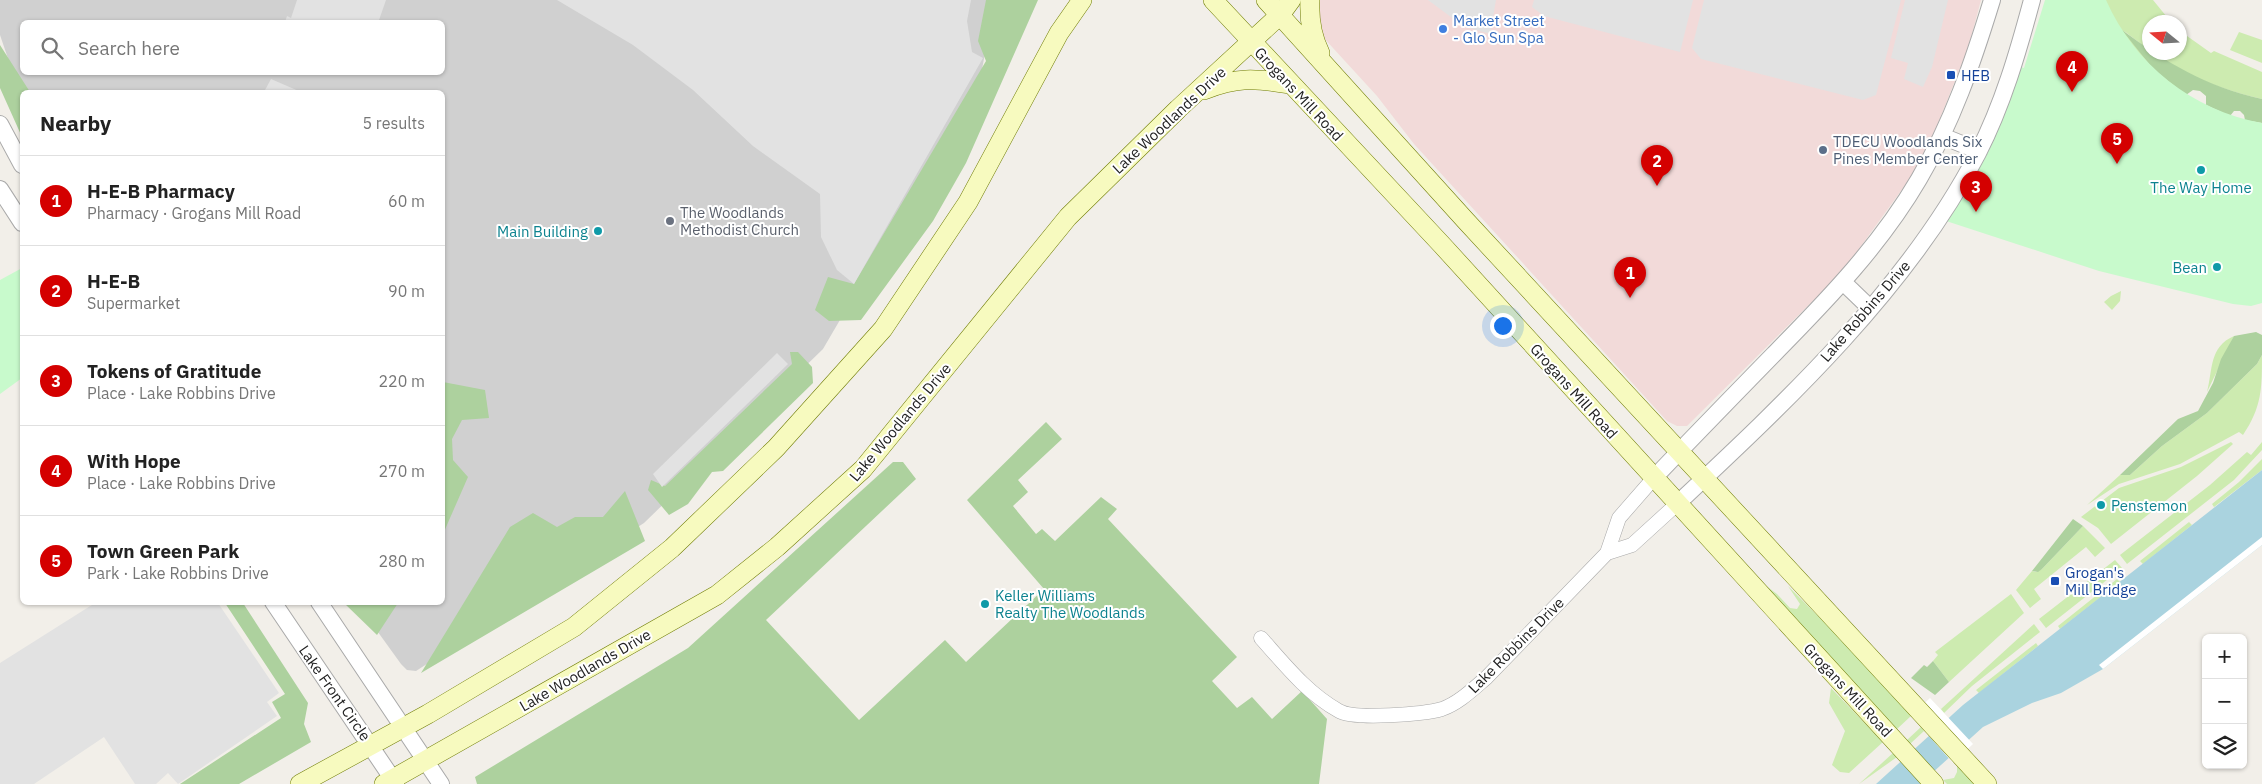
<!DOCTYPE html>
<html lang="en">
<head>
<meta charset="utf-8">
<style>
  :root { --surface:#fff; --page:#f2f2f2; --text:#222; --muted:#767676; --line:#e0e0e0; --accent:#d40000 }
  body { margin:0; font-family:"IBM Plex Sans",sans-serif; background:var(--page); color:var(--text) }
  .controls { position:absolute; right:15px; bottom:15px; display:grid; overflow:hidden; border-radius:8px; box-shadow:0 1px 4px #0004 }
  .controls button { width:45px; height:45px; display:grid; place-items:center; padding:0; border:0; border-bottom:1px solid var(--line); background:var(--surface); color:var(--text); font:25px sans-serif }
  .compass { position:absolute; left:2142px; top:15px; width:45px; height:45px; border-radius:50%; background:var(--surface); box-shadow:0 1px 4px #0004; rotate:288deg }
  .you { position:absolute; left:1502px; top:325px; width:18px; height:18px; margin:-12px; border:4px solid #fff; border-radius:50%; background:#1a73e8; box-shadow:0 0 0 8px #1a73e833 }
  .badge { display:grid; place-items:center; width:32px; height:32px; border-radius:50%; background:var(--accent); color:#fff; font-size:16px; font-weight:700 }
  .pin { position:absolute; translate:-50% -41px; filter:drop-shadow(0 1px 2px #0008) }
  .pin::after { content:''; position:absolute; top:26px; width:18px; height:15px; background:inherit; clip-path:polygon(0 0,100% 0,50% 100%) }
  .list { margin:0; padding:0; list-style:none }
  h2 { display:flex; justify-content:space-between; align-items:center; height:65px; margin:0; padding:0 20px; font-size:21px }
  h2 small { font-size:16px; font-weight:400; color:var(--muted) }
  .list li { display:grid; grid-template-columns:32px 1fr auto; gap:15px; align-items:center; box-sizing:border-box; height:90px; padding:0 20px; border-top:1px solid var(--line) }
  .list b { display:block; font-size:19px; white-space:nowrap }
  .list p { margin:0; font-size:16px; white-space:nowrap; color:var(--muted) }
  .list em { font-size:16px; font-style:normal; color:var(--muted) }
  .icon { flex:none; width:28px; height:28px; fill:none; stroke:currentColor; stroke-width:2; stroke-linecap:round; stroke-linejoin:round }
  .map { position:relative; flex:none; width:2262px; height:784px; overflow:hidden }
  .search { position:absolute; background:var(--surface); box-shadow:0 1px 4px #0004; left:20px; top:20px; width:425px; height:55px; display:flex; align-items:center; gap:12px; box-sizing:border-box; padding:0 18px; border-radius:8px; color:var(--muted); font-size:19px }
  .panel { position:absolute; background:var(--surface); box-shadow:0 1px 4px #0004; left:20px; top:90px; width:425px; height:515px; border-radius:8px }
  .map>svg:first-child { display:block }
</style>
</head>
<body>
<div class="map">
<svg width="2262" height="784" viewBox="0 0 2262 784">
  <rect width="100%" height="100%" fill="#f2efe9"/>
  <path fill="#f2dad9" d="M1319,0h662l-13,49 -17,42 -16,40 -24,46 -68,94 -156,155h-10l-10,-5 -253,-277 -37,-48 -55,-60 -4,-19z"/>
  <path fill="#d0d0d0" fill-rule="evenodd" d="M0,0h995l-15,80 -157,269 -179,174 -228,148 -9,-1 -6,-6 -44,-61 85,-1v-510h-419l-9,-16 -14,-41zM22,22h420v50h-420z"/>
  <path fill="#cdebb0" d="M2100,0h53l18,22h-21l-1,28 -25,-19 29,38 37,28 -3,5 -39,-31z
    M2180,31l31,22 3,-2 48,21v27c-40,-9 -76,-23 -110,-46l28,-1z
    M2239,32l23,8v23l-32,-13z
    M2121,291l-1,10 -8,9 -8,-8 7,-6z
    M2234,336l-27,56c6,-23 2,-45 27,-56z
    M2262,355c0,33 0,52 -19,80l-4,-3 -59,32 -61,20 -32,21 33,-30h10l32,-29 45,-33 50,-49z
    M2231,442l2,2 -36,32 -86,68 -13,-16 -17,-11 38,-29 62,-21z
    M2262,442v8l-28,30 -107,84 -7,-9 90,-70 37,-33 4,3z
    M2262,459v11l-48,37 -2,-3 27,-22z
    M2189,522l3,3 -49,39 -3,-3z
    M2083,526l22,22 -10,9 -9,-10 -52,42 7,10 -11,9 -14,-18 16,-19 4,1 6,-3z
    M2115,560l7,8 -76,60 -7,-9z
    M2117,579l3,3 -60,47 -2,-3z
    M1761,582l16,12 13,14 7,1 3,-5 -12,-18 46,46 77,84 -14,13z
    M2011,594l13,19 -75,69 -16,-21 5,-6 -3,-3z
    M2034,624l6,8 -68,54 -28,27 -3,-4z
    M2036,643l2,3 -59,47 -3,-3z
    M1831,688l52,54 -34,31 -9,-1 -8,-7 13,-34 -16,-28z
    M1921,727l3,4 -14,13 -3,-4z
    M1893,753l4,4 -38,27z
    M1957,766l17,18h-27l-4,-4 11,-2 3,-6z"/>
  <path fill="#add19e" d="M986,0h52l-72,163 -33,58 -72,99 -32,1 -14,-11 13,-33 26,7 132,-223 -8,-20z
    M2122,30c45,33 83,56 140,69v24l-17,-3 -1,-5 -4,-4h-6l-4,5 -24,-11v-9l-6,-5 -7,-1 -7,5 -33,-26z
    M0,45l30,47h-8v45l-22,-49z
    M2256,332l6,3v20l-5,9 -50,49 -45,33 -32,29h-10l58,-56 20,-8 15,-28 8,-24 13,-23z
    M790,352h8l14,15 1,16 -90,88 -11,1 -24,32 -19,11 -21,-25 3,-10 14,6 127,-122z
    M443,382l42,8 4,28 -27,2 -10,19 1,21 15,17 -25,57z
    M1046,422l16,17 -44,41 10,12 -15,14 23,28 6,-5 13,12 46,-44 16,12 -9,10 129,138 -25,24 25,27 15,-11 20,22 30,-28 25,28 -8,65h-842l-2,-7 213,-129 205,-186h10l13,17 -150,141 93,100 86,-80 21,22 78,-73 -77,-89z
    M625,491l20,50 -224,132 89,-146 23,-14 24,14 18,-10h28z
    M2073,519l10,7 -41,43 -4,3 -6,-1z
    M225,603h18l65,100 -4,21 7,18 -72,42h-59l101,-66 -9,-16 13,-8z
    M344,603h54l-21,32z
    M1933,661l16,21 -14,13 -24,-17 13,-13 3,2z"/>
  <path fill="#c8facc" d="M2045,0h61c29,65 86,110 156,123v180l-11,3 -18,-2 -134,-33 -159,-52 74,-154 10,3z
    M22,268v110l-22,16v-114z"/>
  <path fill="#e2e2e2" d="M297,0h89l-7,20 3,2h-97l2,-6 4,2z
    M557,0h414l-4,21 5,31 11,6 -129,226 -17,-14 -16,-33 -1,-43 -67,-48 -60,-56 -60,-45z
    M1428,0h68l-6,34 -27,-8z
    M1534,0h159l-13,52 -136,-36 -12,-9z
    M1704,0h197l-25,95 -13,5 -162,-41 -9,-11z
    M1905,0h43l-16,67 -9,20 -19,-8 4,-16 -17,-5z
    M271,79l30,13h-37z
    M777,353l11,11 -126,123 -9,-13z
    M95,603h123l61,90 -12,9 10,14 -99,68 -10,-11 -12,11h-21l-31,-47 -70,47h-34v-121z"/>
  <path fill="#aad3df" d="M2262,470v75l-159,124 -42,24 -29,10 -49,24 -63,57h-44l87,-79z"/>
  <path fill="#fff" d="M2262,537v8l-159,124 -4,-4z
    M1930,698l43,46 -20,19 -42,-47z"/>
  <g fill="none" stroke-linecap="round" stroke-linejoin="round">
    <g stroke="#a9a9a9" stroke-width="15">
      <path id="minor" d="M1607,553l25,-8 45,-41
        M1261,638c24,27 46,55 78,73 15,9 86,3 103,-2 17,-6 31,-20 44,-31l121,-125 12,-35 34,-39"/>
    </g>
    <g stroke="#a9a9a9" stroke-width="18">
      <path id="tertiary" d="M0,124l22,41
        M1942,136l37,15
        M0,189l22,34
        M1844,283l26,25
        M1653,479c41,-43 83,-86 124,-128 53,-54 104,-107 142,-172 33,-56 54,-117 73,-179
        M1677,504c109,-102 232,-217 301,-351 25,-49 40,-101 54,-153
        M273,602l123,182
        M319,602l122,182"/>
    </g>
    <g stroke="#707d05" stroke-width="20">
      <path id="secondary" d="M1213,0l229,245 492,539
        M1266,0l200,221 521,563
        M1310,0c-1,19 1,35 10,53
        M1204,90c33,-13 51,-12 85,-6
        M300,784l128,-70 146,-87 98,-79 104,-100 107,-119 85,-127 91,-169 23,-33
        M384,784l333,-189 60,-48 86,-78 205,-252 110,-108 102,-94 11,-15"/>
    </g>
    <use href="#minor" stroke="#fff" stroke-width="14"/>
    <use href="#tertiary" stroke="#fff" stroke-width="16"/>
    <use href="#secondary" stroke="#f7fabf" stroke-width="19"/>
  </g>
  <circle fill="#3f7fe0" stroke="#fff" stroke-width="2" cx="1443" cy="29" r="5"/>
  <g fill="#1a4fb4" stroke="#fff" stroke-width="2">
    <rect x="1946" y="70" width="10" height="10" rx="2.5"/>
    <rect x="2050" y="576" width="10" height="10" rx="2.5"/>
  </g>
  <circle fill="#5c6f8a" stroke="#fff" stroke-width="2" cx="1823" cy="150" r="5"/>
  <g fill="#0f9aa8" stroke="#fff" stroke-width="2">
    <circle cx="2201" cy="170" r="5"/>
    <circle cx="598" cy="231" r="5"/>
    <circle cx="2217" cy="267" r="5"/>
    <circle cx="2101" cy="505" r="5"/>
    <circle cx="985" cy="604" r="5"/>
  </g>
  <circle fill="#6b7280" stroke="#fff" stroke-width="2" cx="670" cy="221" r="5"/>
  <g text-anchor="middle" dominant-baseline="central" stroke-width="4" stroke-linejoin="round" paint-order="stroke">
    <g font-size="15" fill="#366cbe" stroke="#fff" text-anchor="start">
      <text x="1453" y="20">Market Street<tspan x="1453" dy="17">- Glo Sun Spa</tspan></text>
    </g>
    <g font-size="15" fill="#164399" stroke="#fff" text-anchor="start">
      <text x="1961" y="75">HEB</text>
      <text x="2065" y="572">Grogan's<tspan x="2065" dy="17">Mill Bridge</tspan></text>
    </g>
    <g font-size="15" fill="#222" stroke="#fff">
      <text transform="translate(1299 94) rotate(47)">Grogans Mill Road</text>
      <text transform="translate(1169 120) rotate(-43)">Lake Woodlands Drive</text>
      <text transform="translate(1865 311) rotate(-49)">Lake Robbins Drive</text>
      <text transform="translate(1574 391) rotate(48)">Grogans Mill Road</text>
      <text transform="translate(900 422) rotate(-50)">Lake Woodlands Drive</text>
      <text transform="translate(1516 645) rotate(-45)">Lake Robbins Drive</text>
      <text transform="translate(585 670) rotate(-30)">Lake Woodlands Drive</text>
      <text transform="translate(1848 690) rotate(47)">Grogans Mill Road</text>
      <text transform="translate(335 693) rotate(55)">Lake Front Circle</text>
    </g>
    <g font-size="15" fill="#4e5e75" stroke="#fff" text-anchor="start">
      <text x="1833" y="141">TDECU Woodlands Six<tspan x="1833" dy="17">Pines Member Center</tspan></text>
    </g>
    <g font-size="15" fill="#0d838f" stroke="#fff" text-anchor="end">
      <text x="2201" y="187" text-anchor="middle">The Way Home</text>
      <text x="588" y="231">Main Building</text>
      <text x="2207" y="267">Bean</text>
      <text x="2111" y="505" text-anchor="start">Penstemon</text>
      <text x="995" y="595" text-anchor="start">Keller Williams<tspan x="995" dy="17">Realty The Woodlands</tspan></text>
    </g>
    <g font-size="15" fill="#5b616d" stroke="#fff" text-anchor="start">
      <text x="680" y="212">The Woodlands<tspan x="680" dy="17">Methodist Church</tspan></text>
    </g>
  </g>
</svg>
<div class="controls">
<button>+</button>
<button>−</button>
<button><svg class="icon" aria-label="layers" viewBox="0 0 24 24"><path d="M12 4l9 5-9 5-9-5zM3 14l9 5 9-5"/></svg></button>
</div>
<svg class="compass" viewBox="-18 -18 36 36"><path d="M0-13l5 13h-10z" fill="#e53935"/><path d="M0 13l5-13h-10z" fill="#767676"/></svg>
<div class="you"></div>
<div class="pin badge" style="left:1630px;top:298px">1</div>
<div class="pin badge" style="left:1657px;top:186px">2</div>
<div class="pin badge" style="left:1976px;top:212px">3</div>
<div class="pin badge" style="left:2072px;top:92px">4</div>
<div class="pin badge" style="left:2117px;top:164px">5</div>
<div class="search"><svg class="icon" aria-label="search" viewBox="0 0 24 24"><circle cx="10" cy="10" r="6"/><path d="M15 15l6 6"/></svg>Search here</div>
<section class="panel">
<h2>Nearby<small>5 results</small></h2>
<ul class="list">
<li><span class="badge">1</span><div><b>H-E-B Pharmacy</b><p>Pharmacy · Grogans Mill Road</p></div><em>60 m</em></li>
<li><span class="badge">2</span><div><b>H-E-B</b><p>Supermarket</p></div><em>90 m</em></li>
<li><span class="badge">3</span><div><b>Tokens of Gratitude</b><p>Place · Lake Robbins Drive</p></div><em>220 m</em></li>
<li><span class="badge">4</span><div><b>With Hope</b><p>Place · Lake Robbins Drive</p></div><em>270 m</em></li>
<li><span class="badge">5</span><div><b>Town Green Park</b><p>Park · Lake Robbins Drive</p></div><em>280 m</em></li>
</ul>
</section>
</div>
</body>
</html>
